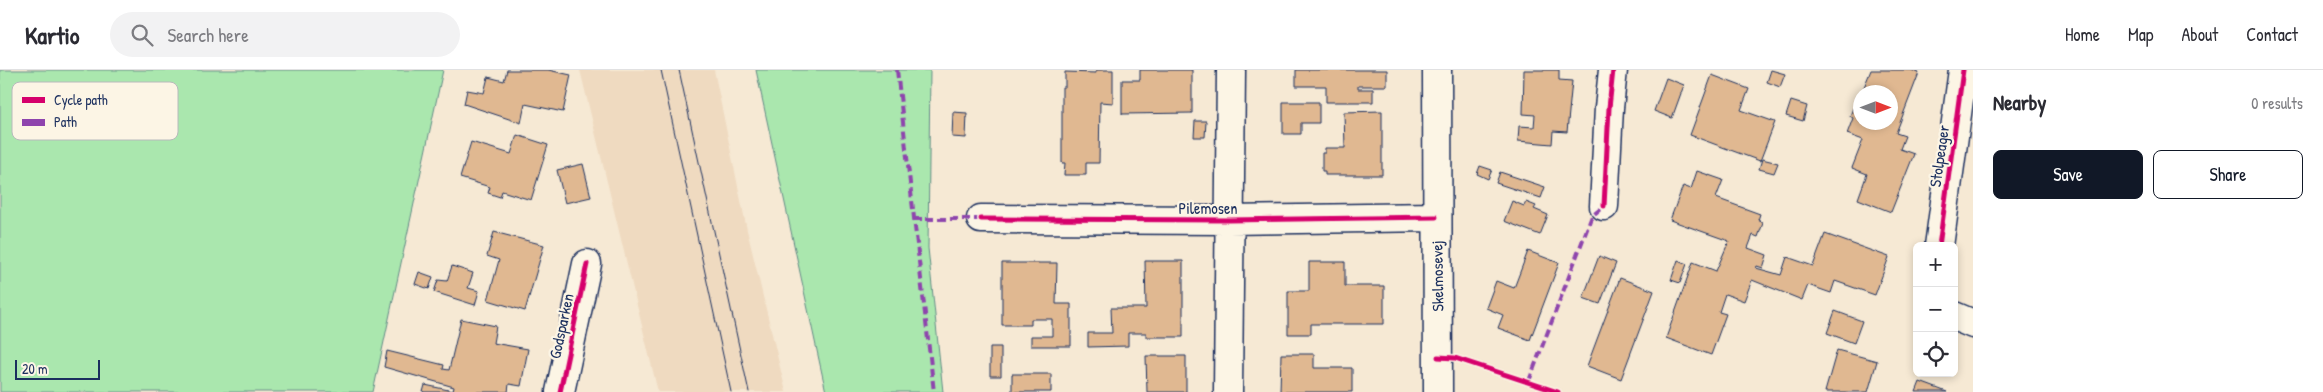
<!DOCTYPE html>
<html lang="en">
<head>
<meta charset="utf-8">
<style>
  :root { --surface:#fff; --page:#f2f2f3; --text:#2b2b33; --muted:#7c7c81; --line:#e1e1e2; --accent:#111827 }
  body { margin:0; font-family:"Patrick Hand",sans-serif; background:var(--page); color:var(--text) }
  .controls { position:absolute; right:15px; bottom:15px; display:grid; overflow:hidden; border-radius:8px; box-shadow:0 2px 8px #0003 }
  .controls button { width:45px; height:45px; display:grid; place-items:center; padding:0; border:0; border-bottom:1px solid var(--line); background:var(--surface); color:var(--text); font:25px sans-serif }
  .compass { position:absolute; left:1853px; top:15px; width:45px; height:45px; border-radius:50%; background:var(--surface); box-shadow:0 2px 8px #0003; rotate:90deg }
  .scale { position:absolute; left:15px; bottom:12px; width:85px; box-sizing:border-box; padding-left:5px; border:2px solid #1b2f5e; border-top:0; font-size:14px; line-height:18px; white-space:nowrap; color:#1b2f5e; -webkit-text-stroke:4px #fcf5e5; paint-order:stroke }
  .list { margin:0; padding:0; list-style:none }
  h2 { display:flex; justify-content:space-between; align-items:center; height:65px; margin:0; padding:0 20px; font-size:21px }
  h2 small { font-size:16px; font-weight:400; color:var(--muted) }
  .actions { display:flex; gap:10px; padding:15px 20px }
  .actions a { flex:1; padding:11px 0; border:1px solid var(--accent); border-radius:8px; text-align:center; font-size:18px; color:var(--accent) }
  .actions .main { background:var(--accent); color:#fff }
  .icon { flex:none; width:28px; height:28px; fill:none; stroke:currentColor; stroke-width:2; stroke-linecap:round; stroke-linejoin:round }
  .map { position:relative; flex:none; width:1973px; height:322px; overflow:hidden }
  header { display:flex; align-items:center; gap:30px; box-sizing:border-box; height:70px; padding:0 25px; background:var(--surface); border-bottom:1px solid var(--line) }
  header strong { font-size:24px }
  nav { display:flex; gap:28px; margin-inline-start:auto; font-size:18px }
  .search { width:350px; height:45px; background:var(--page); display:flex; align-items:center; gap:12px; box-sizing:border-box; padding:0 18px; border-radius:28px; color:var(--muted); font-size:19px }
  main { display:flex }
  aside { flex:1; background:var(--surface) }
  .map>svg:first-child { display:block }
</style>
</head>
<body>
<header>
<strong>Kartio</strong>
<div class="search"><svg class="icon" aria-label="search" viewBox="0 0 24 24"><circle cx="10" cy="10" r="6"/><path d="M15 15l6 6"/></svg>Search here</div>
<nav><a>Home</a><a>Map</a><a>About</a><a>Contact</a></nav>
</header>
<main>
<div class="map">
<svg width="1973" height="322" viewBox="0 0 1973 322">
  <rect width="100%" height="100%" fill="#f6e9d4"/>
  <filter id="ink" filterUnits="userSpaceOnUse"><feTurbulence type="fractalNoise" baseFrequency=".02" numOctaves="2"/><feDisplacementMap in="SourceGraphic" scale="10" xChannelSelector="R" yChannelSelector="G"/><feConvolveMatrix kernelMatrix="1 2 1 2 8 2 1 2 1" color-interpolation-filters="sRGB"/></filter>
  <g filter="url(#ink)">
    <path fill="#efdac0" d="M580,0h134l33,160 39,162h-128z"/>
    <path fill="#aae7ae" stroke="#628b86" d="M0,0h443l-70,322h-373z
      M756,0h174l-2,178 15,144h-117z"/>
    <path fill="#e0b891" stroke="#1b2f5e" d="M507,0h41l23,5 -8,37 -38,-8 -4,19 -57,-19 3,-14 17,3 4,-16 16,4z
      M1096,0h17v33l-13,-1 -1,61h-13v12h-22l1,-12h-3v-76h3v-15l31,1z
      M1140,0h52v43l-70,1v-34h18z
      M1296,0h91v16h-29v3h15v13h-47v-16h-30z
      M1524,0h35v10l13,1 -5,51 -14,-1 -1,13 -34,-3 1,-15 15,1 1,-12 -12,-1z
      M1771,0l14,4 -5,13 -13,-5z
      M1871,0h40l8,3 -23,60 9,3 -5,13 14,5 -23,58 -33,-13 9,-25 -15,-6 11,-28 -16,-6 6,-16 -3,-2 3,-8 7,2v12h30v-30h-28z
      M1712,5l37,14 -8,21 34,12 -15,39 -70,-26z
      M1666,8l18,7 -12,33 -18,-7z
      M1791,31l16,5 -4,15 -17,-5z
      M1283,32h36v21h-18v11h-18z
      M1382,41v64h-57v-4h-3v-18h3v-5h20l-1,-36z
      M953,42l14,1 -1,25 -14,-1z
      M1195,51h11l-1,16h-11z
      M517,65l31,10 -17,55 -29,-9 -2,6 -12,-4 2,-6 -30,-9 11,-36 40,12z
      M1762,89l16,4 -4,10 -15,-4z
      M583,94l8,33 -26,6 -8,-33z
      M1480,96l12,4 -4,9 -11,-5z
      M1697,101l26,9 -7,18 44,16 -2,6 5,3 -5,14 -5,-2 -5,13 19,7 -4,13 -6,-2 -1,2 25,7 6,-18 26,9 12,-32 64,23 -14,38 -40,-14 -4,12 -23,-8 -6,15 -50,-20 -8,21 -19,-7 -6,18 7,2 -15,41 -45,-17 27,-76 23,9 13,-30 -59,-21 13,-34 8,3z
      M1500,102l45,15 -4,11 -45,-15z
      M1512,131l12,5 2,-4 10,4 -2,3 14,6 -8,20 -36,-14z
      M494,162l50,13 -19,66 -37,-11 11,-40 -12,-4z
      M1528,181l31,12 -29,77 -32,-12 5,-13 -17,-7 10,-27 18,7z
      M1599,186l17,7 -16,41 -17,-6z
      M1678,190l9,4 -7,19 -9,-3z
      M1145,191h38v76h-37v-4h-18v13l-40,1v-14h24l-1,-25h35z
      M1309,192h36v24h39v38h-73v10h-23v-43h21z
      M1002,193h55l-1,41h15v42h-40v-10h21v-17h-21v6h-29z
      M452,196l21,7 -5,15 11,3 -4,14 -41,-13 4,-12 9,1z
      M419,202l14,5 -4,12 -14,-5z
      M1620,208l34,13 -33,88 -34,-13z
      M1835,241l27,10 -8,22 -27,-10z
      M461,249l35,7 -3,17 35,6 -7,37 -12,-2 -1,8h-85l2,-7 28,6 1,-4 -70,-20 3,-16 57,14 -1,4 6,1z
      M990,277h11v29h-11z
      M1837,280l40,11 -9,31h-43z
      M1281,284h33v14h38v24h-72z
      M1146,286h40v36h-39z
      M1012,304h39v18h-39z
      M1920,312l27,10h-31z"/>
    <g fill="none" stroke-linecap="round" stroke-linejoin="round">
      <g stroke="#1b2f5e" stroke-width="31">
        <path id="minor" d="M1437,0l1,322
          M1604,136l5,-98 4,-38
          M981,149l248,1 207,-3
          M1939,176l24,-176
          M1954,246l19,8
          M560,322l27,-128
          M1228,322l3,-322"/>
      </g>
      <use href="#minor" stroke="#fcf5e5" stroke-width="28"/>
      <path stroke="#1b2f5e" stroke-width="1" d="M661,0l70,322
        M679,0l70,322"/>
      <path stroke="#8e44ad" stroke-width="4" stroke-dasharray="8 4" stroke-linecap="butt" d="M897,0l37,322
        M914,149h67
        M1529,311l63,-165 12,-10"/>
      <g stroke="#fcf5e5" stroke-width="8">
        <path id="cycleway" d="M1604,136l5,-98 4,-38
          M981,149l248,1 207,-3
          M1939,176l24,-176
          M1438,287l17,1 103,34
          M560,322l27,-128"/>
      </g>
      <use href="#cycleway" stroke="#d6006c" stroke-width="5"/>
    </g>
  </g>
  <g text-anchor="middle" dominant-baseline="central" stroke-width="4.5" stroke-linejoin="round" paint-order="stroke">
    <g font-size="16" fill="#1b2f5e" stroke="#fcf5e5">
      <text transform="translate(1939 86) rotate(-82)">Stolpeager</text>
      <text x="1208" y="138">Pilemosen</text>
      <text transform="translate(1437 206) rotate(-91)">Skelmosevej</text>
      <text transform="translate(561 256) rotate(-78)">Godsparken</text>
    </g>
  </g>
  <rect x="12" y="12" width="166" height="58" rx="8" fill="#fcf5e5" stroke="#b8babc" stroke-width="1"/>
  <rect x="22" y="27" width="23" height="6" fill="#d6006c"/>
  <rect x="22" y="49" width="23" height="7" fill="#8e44ad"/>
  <g font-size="14" fill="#1b2f5e">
    <text x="54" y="35">Cycle path</text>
    <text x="54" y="57">Path</text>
  </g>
</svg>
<div class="controls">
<button>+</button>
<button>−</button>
<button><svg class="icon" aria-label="locate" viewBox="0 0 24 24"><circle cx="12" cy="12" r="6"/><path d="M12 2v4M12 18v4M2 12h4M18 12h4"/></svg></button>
</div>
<svg class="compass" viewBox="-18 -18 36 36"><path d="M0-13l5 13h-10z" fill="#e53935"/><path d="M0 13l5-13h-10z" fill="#7c7c81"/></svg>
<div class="scale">20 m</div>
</div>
<aside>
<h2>Nearby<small>0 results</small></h2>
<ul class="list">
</ul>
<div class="actions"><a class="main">Save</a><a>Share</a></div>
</aside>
</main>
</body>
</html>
